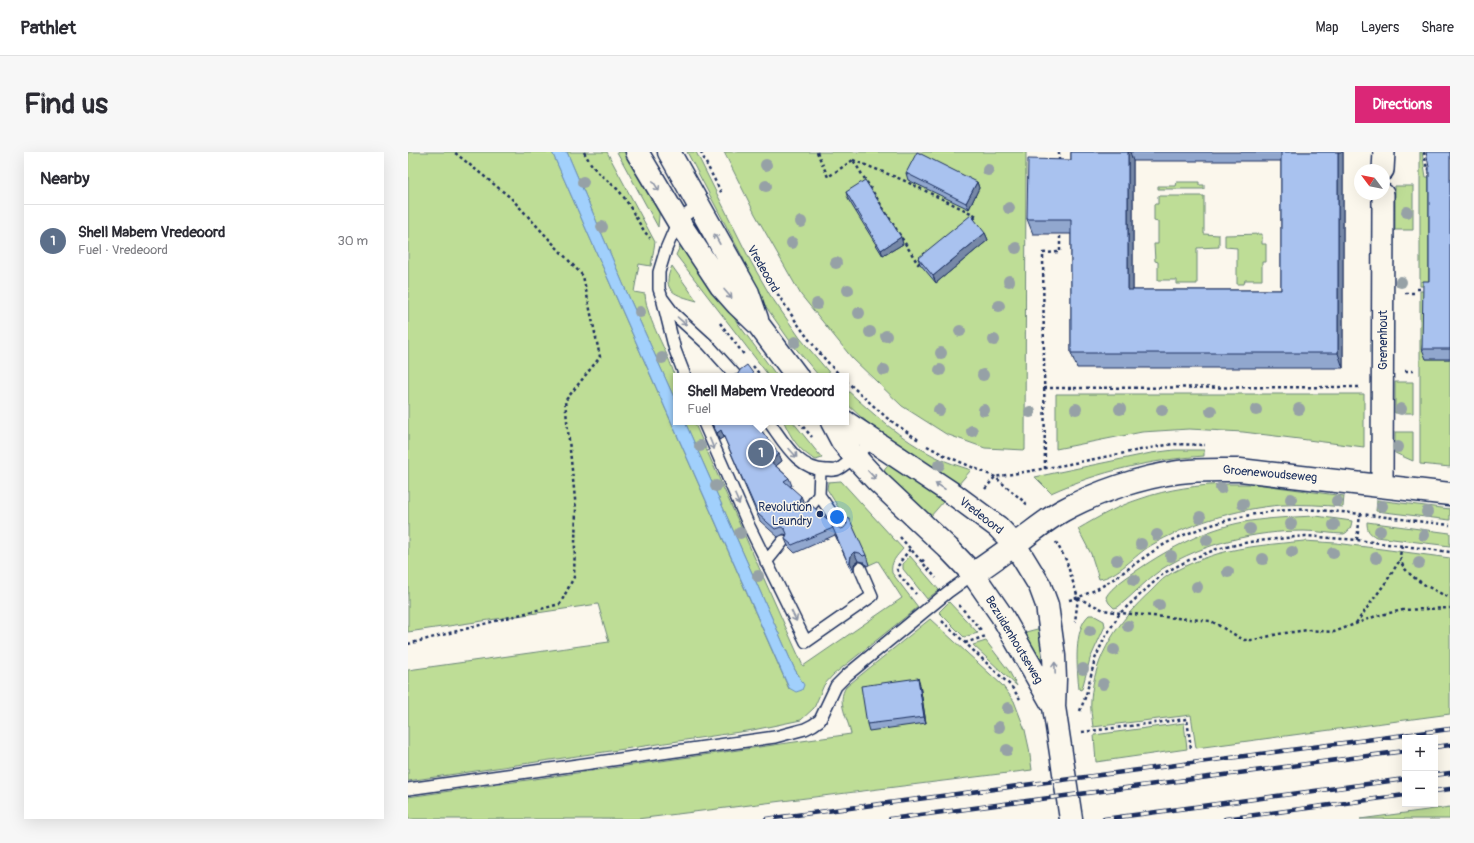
<!DOCTYPE html>
<html lang="en">
<head>
<meta charset="utf-8">
<style>
  :root { --surface:#fff; --page:#f7f7f7; --text:#2b2b33; --muted:#7c7c81; --line:#e1e1e2; --accent:#db2777 }
  body { margin:0; font-family:Pangolin,sans-serif; background:var(--page); color:var(--text) }
  .controls { position:absolute; right:12px; bottom:12px; display:grid; overflow:hidden; border-radius:0px; box-shadow:0 4px 16px #0002 }
  .controls button { width:36px; height:36px; display:grid; place-items:center; padding:0; border:0; border-bottom:1px solid var(--line); background:var(--surface); color:var(--text); font:20px sans-serif }
  .compass { position:absolute; left:946px; top:12px; width:36px; height:36px; border-radius:50%; background:var(--surface); box-shadow:0 4px 16px #0002; rotate:302deg }
  .you { position:absolute; left:429px; top:365px; width:14px; height:14px; margin:-10px; border:3px solid #fff; border-radius:50%; background:#1a73e8; box-shadow:0 0 0 6px #1a73e833 }
  .badge { display:grid; place-items:center; width:26px; height:26px; border-radius:50%; background:var(--accent); color:#fff; font-size:13px; font-weight:700 }
  .pin { position:absolute; translate:-50% -50%; border:2px solid #fff; box-shadow:0 1px 4px #0006 }
  .popup { position:absolute; left:265px; top:221px; width:176px; height:52px; box-sizing:border-box; display:grid; place-content:center; border-radius:0px; background:var(--surface); filter:drop-shadow(0 1px 3px #0005); font-size:13px; white-space:nowrap; color:var(--muted) }
  .popup b { font-size:15px; color:var(--text) }
  .popup::after { content:''; position:absolute; left:50%; top:100%; margin-left:-8px; border:8px solid transparent; border-top-color:var(--surface) }
  .list { margin:0; padding:0; list-style:none }
  h2 { display:flex; justify-content:space-between; align-items:center; height:52px; margin:0; padding:0 16px; font-size:17px }
  h2 small { font-size:13px; font-weight:400; color:var(--muted) }
  .list li { display:grid; grid-template-columns:26px 1fr auto; gap:12px; align-items:center; box-sizing:border-box; height:72px; padding:0 16px; border-top:1px solid var(--line) }
  .list b { display:block; font-size:15px; white-space:nowrap }
  .list p { margin:0; font-size:13px; white-space:nowrap; color:var(--muted) }
  .list em { font-size:13px; font-style:normal; color:var(--muted) }
  .map { position:relative; flex:none; width:1042px; height:667px; overflow:hidden; border-radius:0px }
  header { display:flex; align-items:center; gap:24px; box-sizing:border-box; height:56px; padding:0 20px; background:var(--surface); border-bottom:1px solid var(--line) }
  header strong { font-size:19px }
  nav { display:flex; gap:22px; margin-inline-start:auto; font-size:14px }
  .intro { display:flex; align-items:center; justify-content:space-between; box-sizing:border-box; height:96px; padding:0 24px }
  h1 { margin:0; font-size:28px }
  .button { padding:10px 18px; border-radius:0px; background:var(--accent); color:#fff; font-size:14px; font-weight:700 }
  main { display:flex; gap:24px; padding:0 24px }
  aside { flex:1; background:var(--surface); border-radius:0px; box-shadow:0 4px 16px #0002 }
  .map>svg:first-child { display:block }
</style>
</head>
<body>
<header>
<strong>Pathlet</strong>
<nav><a>Map</a><a>Layers</a><a>Share</a></nav>
</header>
<div class="intro"><h1>Find us</h1><a class="button">Directions</a></div>
<main>
<aside>
<h2>Nearby<small></small></h2>
<ul class="list">
<li><span class="badge" style="background:#5c6f8a">1</span><div><b>Shell Mabem Vredeoord</b><p>Fuel · Vredeoord</p></div><em>30 m</em></li>
</ul>
</aside>
<div class="map">
<svg width="1042" height="667" viewBox="0 0 1042 667">
  <rect width="100%" height="100%" fill="#fbf7ec"/>
  <filter id="ink" filterUnits="userSpaceOnUse"><feTurbulence type="fractalNoise" baseFrequency=".025" numOctaves="2"/><feDisplacementMap in="SourceGraphic" scale="8" xChannelSelector="R" yChannelSelector="G"/><feConvolveMatrix kernelMatrix="1 2 1 2 8 2 1 2 1" color-interpolation-filters="sRGB"/></filter>
  <g filter="url(#ink)">
    <path fill="#bedd96" stroke="#6c867a" d="M0,0h144l237,537 11,-12 -5,-7 -110,-248h9l109,244 99,-68 -24,-37 -9,4 -16,-37h-2l-24,-39 1,-7 13,-1 62,68c-6,7 -13,13 -11,24l26,34 -85,68 -9,10 -10,23 -13,12 -48,10 -345,51v-111l201,-28 -11,-38 -190,28z
      M159,0h40l48,90 -4,24 -12,-2 -5,28 11,2c2,28 23,56 30,83 3,7 1,17 1,25l-52,-116z
      M209,0h13l30,53 -2,22z
      M279,0h9l55,110 19,33 30,43 32,38h-13l-27,-32 -30,-43 -19,-43z
      M316,0h302l-1,298 -40,-2 -39,-14 -44,-28 -50,-48 -51,-63 -46,-81z
      M1012,0h2l4,25h6l8,109h-20z
      M769,30h22v3h5v4h-46v-3h18z
      M987,34h18v44h-18z
      M750,44h46v38l15,1v12l-22,1v36h-20v-4h-19v-18l-3,-1 -1,-17h4v-22l-4,-1v-17h4z
      M854,82v10h4v18h-4v18h-17l-1,4h-7v-36l-12,-1v-12z
      M274,90l57,83 38,51h-8l-93,-121z
      M264,114l25,35c-21,-6 -37,-9 -25,-35z
      M1012,139h7l-1,68h24v108l-30,-3z
      M987,230h18v31h-18z
      M438,237c27,25 55,50 88,67 12,6 25,10 37,14l-13,15c-38,-25 -79,-49 -112,-82z
      M648,242h308v53l-121,-15 -54,-3 -47,3 -86,17z
      M376,270h9l29,36 -6,2c-16,-8 -25,-22 -32,-38z
      M987,280h18v29l-18,-8z
      M766,298h30v6c-54,4 -104,15 -153,37l-16,-16 116,-24z
      M481,312l54,38 -13,15 -47,-45z
      M820,332h27l89,12 -1,11c-20,-2 -41,-3 -61,-2 -43,3 -95,19 -132,41 -15,9 -33,31 -51,33l-8,-25 -13,-25c20,-12 40,-23 62,-30 28,-10 58,-14 88,-15z
      M969,348l73,9v11l-74,-9z
      M908,364l36,5c-1,6 -2,10 -8,13 -13,0 -26,-3 -40,-3 -48,0 -101,12 -142,38 -16,11 -29,26 -44,38l-4,1 -5,-5 -3,-6c5,-10 24,-22 33,-28 31,-21 67,-40 105,-47 24,-4 48,-5 72,-6z
      M959,370l83,11v13l-74,-9c-7,-4 -9,-6 -9,-15z
      M896,389l32,2 114,15v156l-254,34 -5,-33 -98,12c-1,-9 -3,-18 -2,-27 3,-44 28,-80 60,-109 5,-5 10,-11 16,-15 13,-9 34,-17 50,-22 28,-8 58,-10 87,-13z
      M502,404l29,34 -12,9 -24,-30v-5z
      M541,450l29,31 -14,4 -25,-25z
      M681,463h4l11,6 1,5 -15,33 -8,30 -2,1 -1,-1c-2,-20 -6,-60 10,-74z
      M522,467l72,66 12,16 11,29 4,18 3,22 -395,49h-229v-22l443,-63c-3,-16 -15,-32 -5,-47z
      M633,476l4,30 -7,2 -16,-27z
      M578,489l23,30 8,15 -44,-41z
      M776,571l3,26 -91,13 -2,-27z
      M1042,655v12h-90z"/>
    <path fill="#a1d0fc" stroke="#6b90bd" d="M144,0h15l57,134 52,116v20h9l110,248 9,15 -2,5 -6,2 -7,-4z"/>
    <g fill="none" stroke-linecap="round" stroke-linejoin="round">
      <g stroke="#1b2f5e" stroke-width="14">
        <path id="lane" d="M291,53l-21,16 -12,28 -7,23v17l3,9 12,16 34,31 28,31
          M255,150l12,48 10,26
          M361,270c15,20 29,48 57,48 3,0 9,1 12,-1 5,-1 30,-24 36,-29
          M296,271l45,103 57,116 66,-46 -12,-28
          M412,318l-1,25 25,36
          M401,356l10,-13
          M358,410l17,-21
          M0,637l367,-52 30,-8 8,-4 7,-5 16,-34 11,-11 101,-83 25,-18"/>
      </g>
      <g stroke="#1b2f5e" stroke-width="24">
        <path id="street" d="M975,18l1,-18
          M974,333l1,-291"/>
      </g>
      <g stroke="#1b2f5e" stroke-width="25">
        <path id="secondary" d="M229,0l41,69 43,65 16,18 21,20 39,52
          M261,0l79,141 9,26
          M424,270l10,19 12,15 23,25 71,67 25,26 29,42 52,91
          M437,270l111,74 42,31 17,18 25,41 7,19 7,51 1,23 -1,28 17,112
          M565,422c15,-10 30,-21 44,-31 15,-11 29,-23 45,-32 34,-19 79,-34 117,-39 20,-3 41,-2 61,-2l210,24"/>
      </g>
      <path stroke="#1b2f5e" stroke-width="2.5" stroke-dasharray="3 3" stroke-linecap="butt" d="M176,0c5,9 9,16 17,23 7,7 16,12 22,21 10,14 16,30 27,42
        M293,0l6,13 15,29
        M409,0l11,25 25,-17
        M651,0v9
        M1016,0l3,17h3
        M445,8l50,20 74,36 -59,48z
        M363,132c21,32 42,65 70,92
        M1009,137h9
        M997,141h11
        M312,171l25,33
        M345,214l8,10
        M997,219h11
        M438,229l41,37 33,23
        M636,236l316,-1
        M391,270l13,15
        M519,294l17,9 51,22 34,29
        M637,317l-2,-216 17,-1v-20
        M577,337l10,-12 69,-12 86,-17 23,-4 32,1
        M492,385l36,41
        M949,388l3,-25
        M648,390l10,18 12,38 -3,24
        M994,394c-1,5 -3,11 -1,15 4,16 35,30 49,37
        M502,397l-10,13 -3,7 3,7 16,18
        M514,410l3,-4
        M670,446l26,12 16,3 91,8 33,19h11l23,-6 30,-4 26,2 42,-16 27,-6 47,-2
        M661,448c43,-11 71,-46 110,-63 43,-18 92,-30 139,-27 43,3 88,10 132,15
        M551,453l22,25
        M534,469l69,65 9,13
        M948,471l30,-41 14,-22
        M557,491l21,-7
        M0,492l152,-40 14,-27 2,-68 -11,-108 35,-44 -17,-81 -72,-78 -57,-46
        M672,559l6,-16 9,-36 9,-20 16,-26 44,-40 25,-13 28,-11 32,-7 56,-6 52,4 93,12
        M674,580l105,-13 4,30"/>
      <use href="#lane" stroke="#fbf7ec" stroke-width="11"/>
      <use href="#street" stroke="#fbf7ec" stroke-width="21"/>
      <use href="#secondary" stroke="#fbf7ec" stroke-width="22"/>
      <g stroke="#1b2f5e" stroke-width="4.5">
        <path id="rail" d="M1027,595l15,-2
          M1027,623l15,-2
          M1027,639l15,-2
          M358,667l684,-90
          M482,667l515,-68
          M696,667l301,-40
          M817,667l180,-24"/>
      </g>
      <use href="#rail" stroke="#fbf7ec" stroke-width="3" stroke-dasharray="9" stroke-linecap="butt"/>
    </g>
    <g fill="#96a1a6">
      <circle cx="358" cy="13" r="6"/>
      <circle cx="580" cy="18" r="6"/>
      <circle cx="175" cy="30" r="6"/>
      <circle cx="358" cy="34" r="6"/>
      <circle cx="601" cy="56" r="6"/>
      <circle cx="999" cy="60" r="6"/>
      <circle cx="393" cy="70" r="6"/>
      <circle cx="194" cy="75" r="6"/>
      <circle cx="384" cy="91" r="6"/>
      <circle cx="608" cy="96" r="6"/>
      <circle cx="428" cy="111" r="6"/>
      <circle cx="601" cy="129" r="6"/>
      <circle cx="993" cy="130" r="6"/>
      <circle cx="440" cy="138" r="6"/>
      <circle cx="409" cy="152" r="6"/>
      <circle cx="591" cy="154" r="6"/>
      <circle cx="232" cy="160" r="6"/>
      <circle cx="451" cy="161" r="6"/>
      <circle cx="552" cy="179" r="6"/>
      <circle cx="462" cy="180" r="6"/>
      <circle cx="478" cy="184" r="6"/>
      <circle cx="586" cy="188" r="6"/>
      <circle cx="387" cy="190" r="6"/>
      <circle cx="533" cy="201" r="6"/>
      <circle cx="254" cy="206" r="6"/>
      <circle cx="476" cy="218" r="6"/>
      <circle cx="532" cy="218" r="6"/>
      <circle cx="575" cy="223" r="6"/>
      <circle cx="668" cy="257" r="6"/>
      <circle cx="712" cy="257" r="6"/>
      <circle cx="891" cy="257" r="6"/>
      <circle cx="993" cy="257" r="6"/>
      <circle cx="531" cy="258" r="6"/>
      <circle cx="576" cy="258" r="6"/>
      <circle cx="754" cy="258" r="6"/>
      <circle cx="848" cy="258" r="6"/>
      <circle cx="803" cy="259" r="6"/>
      <circle cx="622" cy="260" r="6"/>
      <circle cx="564" cy="279" r="6"/>
      <circle cx="292" cy="294" r="6"/>
      <circle cx="990" cy="295" r="6"/>
      <circle cx="531" cy="313" r="6"/>
      <circle cx="308" cy="334" r="6"/>
      <circle cx="813" cy="336" r="6"/>
      <circle cx="883" cy="347" r="6"/>
      <circle cx="929" cy="349" r="6"/>
      <circle cx="835" cy="352" r="6"/>
      <circle cx="974" cy="354" r="6"/>
      <circle cx="1019" cy="360" r="6"/>
      <circle cx="792" cy="365" r="6"/>
      <circle cx="883" cy="372" r="6"/>
      <circle cx="926" cy="373" r="6"/>
      <circle cx="842" cy="377" r="6"/>
      <circle cx="972" cy="379" r="6"/>
      <circle cx="332" cy="381" r="6"/>
      <circle cx="749" cy="383" r="6"/>
      <circle cx="1016" cy="383" r="6"/>
      <circle cx="799" cy="388" r="6"/>
      <circle cx="733" cy="392" r="6"/>
      <circle cx="884" cy="400" r="6"/>
      <circle cx="925" cy="401" r="6"/>
      <circle cx="763" cy="404" r="6"/>
      <circle cx="968" cy="406" r="6"/>
      <circle cx="855" cy="407" r="6"/>
      <circle cx="709" cy="408" r="6"/>
      <circle cx="1011" cy="411" r="6"/>
      <circle cx="820" cy="420" r="6"/>
      <circle cx="350" cy="424" r="6"/>
      <circle cx="726" cy="428" r="6"/>
      <circle cx="789" cy="435" r="6"/>
      <circle cx="751" cy="453" r="6"/>
      <circle cx="720" cy="474" r="6"/>
      <circle cx="682" cy="479" r="6"/>
      <circle cx="706" cy="498" r="6"/>
      <circle cx="675" cy="517" r="6"/>
      <circle cx="695" cy="532" r="6"/>
      <circle cx="600" cy="556" r="6"/>
      <circle cx="591" cy="575" r="6"/>
      <circle cx="599" cy="598" r="6"/>
    </g>
    <path fill="#91a7ce" stroke="#1b2f5e" fill-rule="evenodd" d="M663,0h272v216h-266l-6,-15v-119h-38l-6,-15 44,-59zM725,9h148v129h-148z
      M1042,0v207h-24l-4,-10 7,-68v-114z
      M498,21l71,9 2,6 -10,21 -61,-29z
      M438,40l57,52 -20,12 -35,-57z
      M577,81l3,7 -52,43 -16,-19 -2,-6z
      M303,270h44l24,32 3,7 -6,5 13,12 3,8h-2l14,17 -1,3 3,2 5,-3 55,50 3,10 -2,1 -3,-4 -6,-1 -4,3v7l-2,1 -17,-37 -40,18 -7,-7 -3,-7 2,-4 -3,-1 -6,3 -18,-16 -36,-84 -5,3z
      M512,533l6,38 -57,8 -2,-7z"/>
    <path fill="#7688a7" stroke="#1b2f5e" d="M720,0h2l3,9v144l-5,-15z
      M930,0h5v216l-5,-15z
      M569,30l2,6 -10,21 -3,-6z
      M577,81l3,7 -52,43 -3,-7z
      M493,85l2,7 -20,12 -2,-6z
      M313,278l3,7 -5,3 -2,-7z
      M371,302l3,7 -9,7 -3,-7z
      M393,344l3,7 -2,4 -3,-7z
      M446,400l4,9 -4,3v7l-4,-9 1,-7z
      M510,526l2,7 6,38 -2,-6z"/>
    <path fill="#a9c2ef" stroke="#1b2f5e" d="M509,0l60,30 -11,21 -60,-30z
      M663,0h57v138h153v-138h57v201h-267v-134h-44l1,-60 43,1z
      M1018,0h24v197h-28l1,-68h6v-114z
      M457,28l36,57 -20,13 -35,-58z
      M563,63l14,18 -52,43 -15,-18z
      M339,213l8,11h-23l6,-2 2,-4z
      M303,270h44l24,32 -9,7 19,17 -5,3 17,15 -2,4 3,6 4,2 5,-3 23,20 -2,1 1,2 -41,17 -7,-6 2,-5 -2,-5 -4,-2 -6,2 -17,-15 -37,-84 -4,3z
      M441,366l17,37 -3,1 -3,-3 -6,-1 -3,3 -1,7 -2,1 -16,-37 2,-1 7,4 3,-1 3,-4v-5z
      M510,526l6,39 -57,7 -6,-38z"/>
    <defs><path id="oneway-shaft" d="M-6 0H5M1.5-3L5.5 0L1.5 3" fill="none" stroke-width="1.6" stroke-linecap="round" stroke-linejoin="round"/></defs>
    <g stroke="#8b93a5">
      <use href="#oneway-shaft" transform="translate(248 34) rotate(58)"/>
      <use href="#oneway-shaft" transform="translate(309 87) rotate(-119)"/>
      <use href="#oneway-shaft" transform="translate(320 142) rotate(49)"/>
      <use href="#oneway-shaft" transform="translate(274 169) rotate(41)"/>
      <use href="#oneway-shaft" transform="translate(304 292) rotate(68)"/>
      <use href="#oneway-shaft" transform="translate(385 301) rotate(48)"/>
      <use href="#oneway-shaft" transform="translate(464 323) rotate(47)"/>
      <use href="#oneway-shaft" transform="translate(532 334) rotate(-147)"/>
      <use href="#oneway-shaft" transform="translate(329 347) rotate(66)"/>
      <use href="#oneway-shaft" transform="translate(386 464) rotate(64)"/>
      <use href="#oneway-shaft" transform="translate(647 516) rotate(-92)"/>
    </g>
  </g>
  <circle fill="#1b2f5e" stroke="#fbf7ec" stroke-width="1.5" cx="412" cy="362" r="4"/>
  <g text-anchor="middle" dominant-baseline="central" stroke-width="3" stroke-linejoin="round" paint-order="stroke">
    <g font-size="12" fill="#1b2f5e" stroke="#fbf7ec">
      <text transform="translate(355 117) rotate(60)">Vredeoord</text>
      <text transform="translate(975 188) rotate(-90)">Grenenhout</text>
      <text transform="translate(862 322) rotate(5)">Groenewoudseweg</text>
      <text transform="translate(573 364) rotate(38)">Vredeoord</text>
      <text transform="translate(606 488) rotate(59)">Bezuidenhoutseweg</text>
    </g>
    <g font-size="12" fill="#1b2f5e" stroke="#fbf7ec" text-anchor="end">
      <text x="404" y="355">Revolution<tspan x="404" dy="14">Laundry</tspan></text>
    </g>
  </g>
</svg>
<div class="controls">
<button>+</button>
<button>−</button>
</div>
<svg class="compass" viewBox="-18 -18 36 36"><path d="M0-13l5 13h-10z" fill="#e53935"/><path d="M0 13l5-13h-10z" fill="#7c7c81"/></svg>
<div class="you"></div>
<div class="pin badge" style="left:353px;top:301px;background:#5c6f8a">1</div>
<div class="popup"><b>Shell Mabem Vredeoord</b>Fuel</div>
</div>
</main>
</body>
</html>
